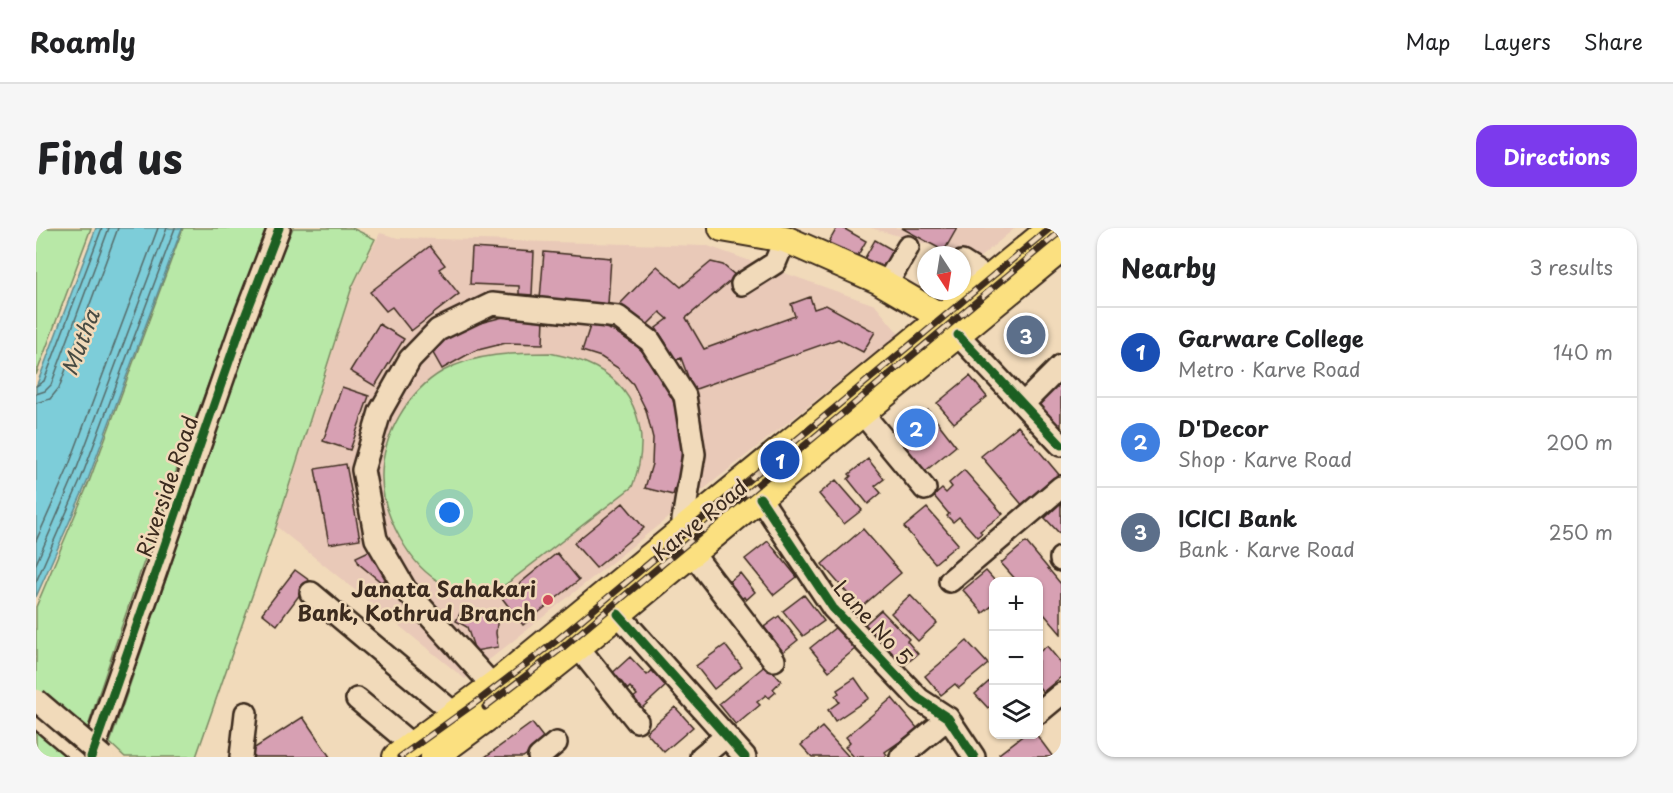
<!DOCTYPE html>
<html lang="en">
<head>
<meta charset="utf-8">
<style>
  :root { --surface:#fff; --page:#f6f6f6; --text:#202124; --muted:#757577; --line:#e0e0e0; --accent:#7c3aed }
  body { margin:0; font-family:"Playpen Sans",sans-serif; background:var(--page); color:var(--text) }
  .controls { position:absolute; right:18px; bottom:18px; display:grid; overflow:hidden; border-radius:12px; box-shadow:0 2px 4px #0004 }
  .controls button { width:54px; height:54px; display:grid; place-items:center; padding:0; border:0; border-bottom:2px solid var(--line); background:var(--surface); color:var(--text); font:30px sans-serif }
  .compass { position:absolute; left:881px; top:18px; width:54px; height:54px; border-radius:50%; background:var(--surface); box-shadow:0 2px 4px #0004; rotate:168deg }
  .you { position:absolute; left:414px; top:285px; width:21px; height:21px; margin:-15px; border:4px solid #fff; border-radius:50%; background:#1a73e8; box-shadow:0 0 0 9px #1a73e833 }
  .badge { display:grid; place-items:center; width:39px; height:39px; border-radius:50%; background:var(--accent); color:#fff; font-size:20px; font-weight:700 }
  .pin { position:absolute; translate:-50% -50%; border:3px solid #fff; box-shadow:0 2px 6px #0006 }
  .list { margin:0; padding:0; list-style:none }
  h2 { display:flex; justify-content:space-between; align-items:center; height:78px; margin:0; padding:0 24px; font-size:26px }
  h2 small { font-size:20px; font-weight:400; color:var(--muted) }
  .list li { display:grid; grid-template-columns:39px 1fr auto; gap:18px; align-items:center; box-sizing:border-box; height:90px; padding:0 24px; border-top:2px solid var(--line) }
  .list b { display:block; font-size:22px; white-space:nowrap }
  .list p { margin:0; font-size:20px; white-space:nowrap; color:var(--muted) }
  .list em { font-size:20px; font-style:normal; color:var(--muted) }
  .icon { flex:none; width:33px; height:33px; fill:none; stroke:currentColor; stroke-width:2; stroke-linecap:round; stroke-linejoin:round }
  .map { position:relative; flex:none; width:1025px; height:529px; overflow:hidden; border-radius:18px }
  header { display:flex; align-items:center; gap:36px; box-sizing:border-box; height:84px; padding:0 30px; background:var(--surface); border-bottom:2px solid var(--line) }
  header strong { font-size:28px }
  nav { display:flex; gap:33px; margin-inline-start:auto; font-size:21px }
  .intro { display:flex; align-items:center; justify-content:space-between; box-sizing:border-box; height:144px; padding:0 36px }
  h1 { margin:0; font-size:42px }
  .button { padding:15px 27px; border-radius:18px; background:var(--accent); color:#fff; font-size:21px; font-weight:700 }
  main { display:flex; gap:36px; padding:0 36px }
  aside { flex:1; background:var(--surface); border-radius:18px; box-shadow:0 2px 4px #0004 }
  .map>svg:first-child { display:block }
</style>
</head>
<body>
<header>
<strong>Roamly</strong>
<nav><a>Map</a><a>Layers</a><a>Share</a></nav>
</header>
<div class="intro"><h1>Find us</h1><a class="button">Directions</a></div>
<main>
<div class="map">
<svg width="1025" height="529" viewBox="0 0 1025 529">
  <rect width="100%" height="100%" fill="#f1daba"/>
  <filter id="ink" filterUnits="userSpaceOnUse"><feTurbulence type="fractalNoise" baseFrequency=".0167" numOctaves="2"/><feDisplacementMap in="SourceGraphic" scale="12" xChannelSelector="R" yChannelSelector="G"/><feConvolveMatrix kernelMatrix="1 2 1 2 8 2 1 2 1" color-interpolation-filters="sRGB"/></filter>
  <g filter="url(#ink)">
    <path fill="#e9c9b8" d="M835,0h144l-37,31z
      M344,5l18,5 310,8 167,59 24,29 -434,345 -188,-152 76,-240z"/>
    <path fill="#b8e8a7" stroke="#7a8962" stroke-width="1.5" d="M0,0h55l-55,147z
      M147,0h85c-69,175 -132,351 -190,529h-42v-150l53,-125z
      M257,0h59l23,11 -23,48 -76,240 -80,230h-71l-15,-14 154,-451z
      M514,125c12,3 25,5 36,10 53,22 66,74 46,124l-127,98c-50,14 -81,-3 -105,-47 -10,-18 -18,-39 -18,-60 -1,-41 26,-87 61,-107 33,-18 70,-18 107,-18z"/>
    <path fill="#7dcdd9" stroke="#638c8e" stroke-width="1.5" d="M60,0h86l-95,254 -51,115v-210z"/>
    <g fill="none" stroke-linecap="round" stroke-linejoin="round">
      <path stroke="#556b69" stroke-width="1.5" d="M0,158l8,-5 58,-153
        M0,166l9,-3 6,-6 58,-157
        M0,175l14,-4 9,-11 59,-160
        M0,313l30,-68 92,-245
        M0,336l38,-88 93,-248
        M0,354l45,-103 94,-251"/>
    </g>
    <path fill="#d7a0b3" stroke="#3b2a1e" stroke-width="1.5" d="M801,0h6l23,13 -13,23 -28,-15z
      M866,0h55l-13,23z
      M839,12l21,12 -13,22 -21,-11z
      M394,18l15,19 -6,4 20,25 -48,37 -19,-24 -6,4 -16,-19z
      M436,20l62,4 -2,43 -13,-1v-8l-49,-2z
      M508,24l67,6 -3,46 -68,-5z
      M675,34l12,3 13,11 -50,42 18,31 91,-33 -4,-12 19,-7 4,12 12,-4 49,27 -12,20 -25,-13 -145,51 -12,-32 -8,3 -7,-18 -10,-15 12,-9 -8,-7 -16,16 -25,-23 38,-39 24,21z
      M467,89l41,1 -1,26 -37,-1 -32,8 -32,18 -13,-23 35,-19z
      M555,95l23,8 23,15 21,21 15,33 9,35 -1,33 -8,27 -28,-7 7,-24 1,-26 -7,-28 -13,-26 -15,-16 -17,-11 -19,-6z
      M343,96l25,15 -29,47 -25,-15z
      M1025,145v61l-30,-26z
      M934,148l17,21 -33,26 -17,-20z
      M306,159l27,9 -19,54 -27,-9z
      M892,182l28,36 -32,26 -29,-36z
      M982,198l43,51 -37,30 -43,-51z
      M832,231l16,20 -9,7 6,7 -13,11 -20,-25 3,-3 -2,-2z
      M310,236l14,75 -31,5 -14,-75z
      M928,242l39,44 -23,17 2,2 -5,4 -18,-20 -6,5 -6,-6 2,-2 -15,-18 8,-7 4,4 6,-6 -3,-4z
      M800,252l26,30 -18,14 -25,-30z
      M587,275l21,25 -48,40 -22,-25z
      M1025,275v32l-16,-17z
      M891,280l31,36 -23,19 -31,-36z
      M827,301l38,44 -41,35 -38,-44z
      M732,313l29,36 -23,18 -29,-36z
      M990,314l35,42v50l-23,-27v-26h-21l-16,-18z
      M337,321l14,30 -6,3 -22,-18 -3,-7z
      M521,325l22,27 -56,45 -21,-27z
      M259,342l15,11 -33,44 -15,-12z
      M950,343l9,10 -2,24 -10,8 -20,-23z
      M704,345l15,19 -9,8 -2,-3 -5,3 -17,-13z
      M768,367l20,26 -21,15 -20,-25z
      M874,367l27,28 -19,18 -27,-28z
      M427,380l15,6 20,1 -2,18 2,14 -23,4 -8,-24 -11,-6z
      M845,382l28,29 -2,2 11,13 -17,14 -40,-40z
      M743,388l19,24 -15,12 -19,-25z
      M800,399l19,22 -26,22 -19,-23z
      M931,413l21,23 -29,24 -4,-4 -14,11 -16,-19z
      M689,417l17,22 -28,22 -18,-23z
      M1011,418l14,17v14l-18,15 -5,-6v-33z
      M594,429l17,18 7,-6 14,15 -26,24 -9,-10 4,-3 -7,-8 -7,6 -15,-16z
      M731,436l14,17 -8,8 3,3 -7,6 -3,-3 -9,7 3,3 -24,20 -17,-21z
      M819,450l14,20 -34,23 -7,-11 11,-8 -4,-6 4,-3 -2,-3z
      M957,450v26l-5,4 -13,-14z
      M856,470l26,31 -33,23 2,3 -3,2h-30l-9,-10 5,-5 -4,-5z
      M639,479l18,20 -29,25 -18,-20z
      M267,489l27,40h-76l-4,-6z
      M496,495l14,18 -23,16h-38z
      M786,499l27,30h-37l-11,-12z
      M989,506h11l17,23h-52l-2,-3z"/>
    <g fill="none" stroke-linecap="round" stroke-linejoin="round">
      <g stroke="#3b2a1e" stroke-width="26">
        <path id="minor" d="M926,34l27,17
          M706,56l33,-21 10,-24
          M850,57l22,-38
          M922,107l103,110
          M987,176l38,-38
          M827,186l62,75
          M724,270l73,110 86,91 29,19 26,39
          M656,325l82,107
          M1025,330v2
          M914,353l111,-94
          M275,365l144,121
          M582,386l127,143
          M542,419l59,74
          M457,458l-88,-97 -29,-50 -13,-69 17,-58 30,-53 28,-29 54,-26 126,13 32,24 35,55 9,58 -11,66
          M321,471l55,46
          M1002,485l23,-19
          M0,488l49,41
          M55,529l150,-430 38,-99
          M205,529l5,-44
          M503,529l17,-14
          M665,529l24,-20
          M865,529l47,-39"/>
      </g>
      <g stroke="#3b2a1e" stroke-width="30">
        <path id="major" d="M686,0l63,11 93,41 65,38 11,13
          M360,529l104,-77 551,-452
          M398,529l80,-59 64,-51 483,-398"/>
      </g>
      <use href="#minor" stroke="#f1daba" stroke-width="21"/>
      <use href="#major" stroke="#fbe080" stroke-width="26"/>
      <g stroke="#3b2a1e" stroke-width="7">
        <path id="rail" d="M449,479l77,-59 499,-417
          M364,529l78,-56 78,-60 494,-413"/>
      </g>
      <use href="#rail" stroke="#f1daba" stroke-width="4.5" stroke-dasharray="14" stroke-linecap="butt"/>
      <g stroke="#3b2a1e" stroke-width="26" stroke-linecap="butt">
        <path id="minor-bridge" d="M0,472l67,57"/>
      </g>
      <use href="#minor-bridge" stroke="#f1daba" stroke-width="21"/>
      <g stroke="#f1daba" stroke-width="13">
        <path id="cycleway" d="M922,107l103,110
          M724,270l73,110 86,91 29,19 26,39
          M582,386l127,143
          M55,529l150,-430 38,-99"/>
      </g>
      <use href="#cycleway" stroke="#1b5e20" stroke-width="9"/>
    </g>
  </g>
  <circle fill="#d1495b" stroke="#f1daba" stroke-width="2" cx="512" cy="372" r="6"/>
  <g text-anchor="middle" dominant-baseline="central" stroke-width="5" stroke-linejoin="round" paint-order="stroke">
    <g font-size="21" fill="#3b2a1e" stroke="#f1daba">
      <text transform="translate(130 258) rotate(-71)">Riverside Road</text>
      <text transform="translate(663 291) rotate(-39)">Karve Road</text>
      <text transform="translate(838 394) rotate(48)">Lane No 5</text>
    </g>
    <g font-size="21" font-weight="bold" fill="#3b2a1e" stroke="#f1daba" text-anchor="end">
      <text x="500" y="360">Janata Sahakari<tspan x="500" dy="24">Bank, Kothrud Branch</tspan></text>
    </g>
    <g font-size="22" font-style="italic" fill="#484b43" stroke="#f1daba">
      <text transform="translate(43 114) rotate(-69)">Mutha</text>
    </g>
  </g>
</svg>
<div class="controls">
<button>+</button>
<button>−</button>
<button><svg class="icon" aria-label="layers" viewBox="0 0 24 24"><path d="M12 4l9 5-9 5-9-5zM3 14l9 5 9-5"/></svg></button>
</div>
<svg class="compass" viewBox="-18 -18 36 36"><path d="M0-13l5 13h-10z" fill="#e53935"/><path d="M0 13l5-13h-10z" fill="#757577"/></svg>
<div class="you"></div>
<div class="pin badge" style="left:744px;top:232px;background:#1a4fb4">1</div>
<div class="pin badge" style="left:880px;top:200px;background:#3f7fe0">2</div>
<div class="pin badge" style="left:990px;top:107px;background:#5c6f8a">3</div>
</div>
<aside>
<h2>Nearby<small>3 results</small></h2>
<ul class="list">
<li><span class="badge" style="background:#1a4fb4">1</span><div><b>Garware College</b><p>Metro · Karve Road</p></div><em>140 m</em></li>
<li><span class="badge" style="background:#3f7fe0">2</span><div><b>D'Decor</b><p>Shop · Karve Road</p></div><em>200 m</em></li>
<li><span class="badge" style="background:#5c6f8a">3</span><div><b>ICICI Bank</b><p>Bank · Karve Road</p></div><em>250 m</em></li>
</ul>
</aside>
</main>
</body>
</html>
